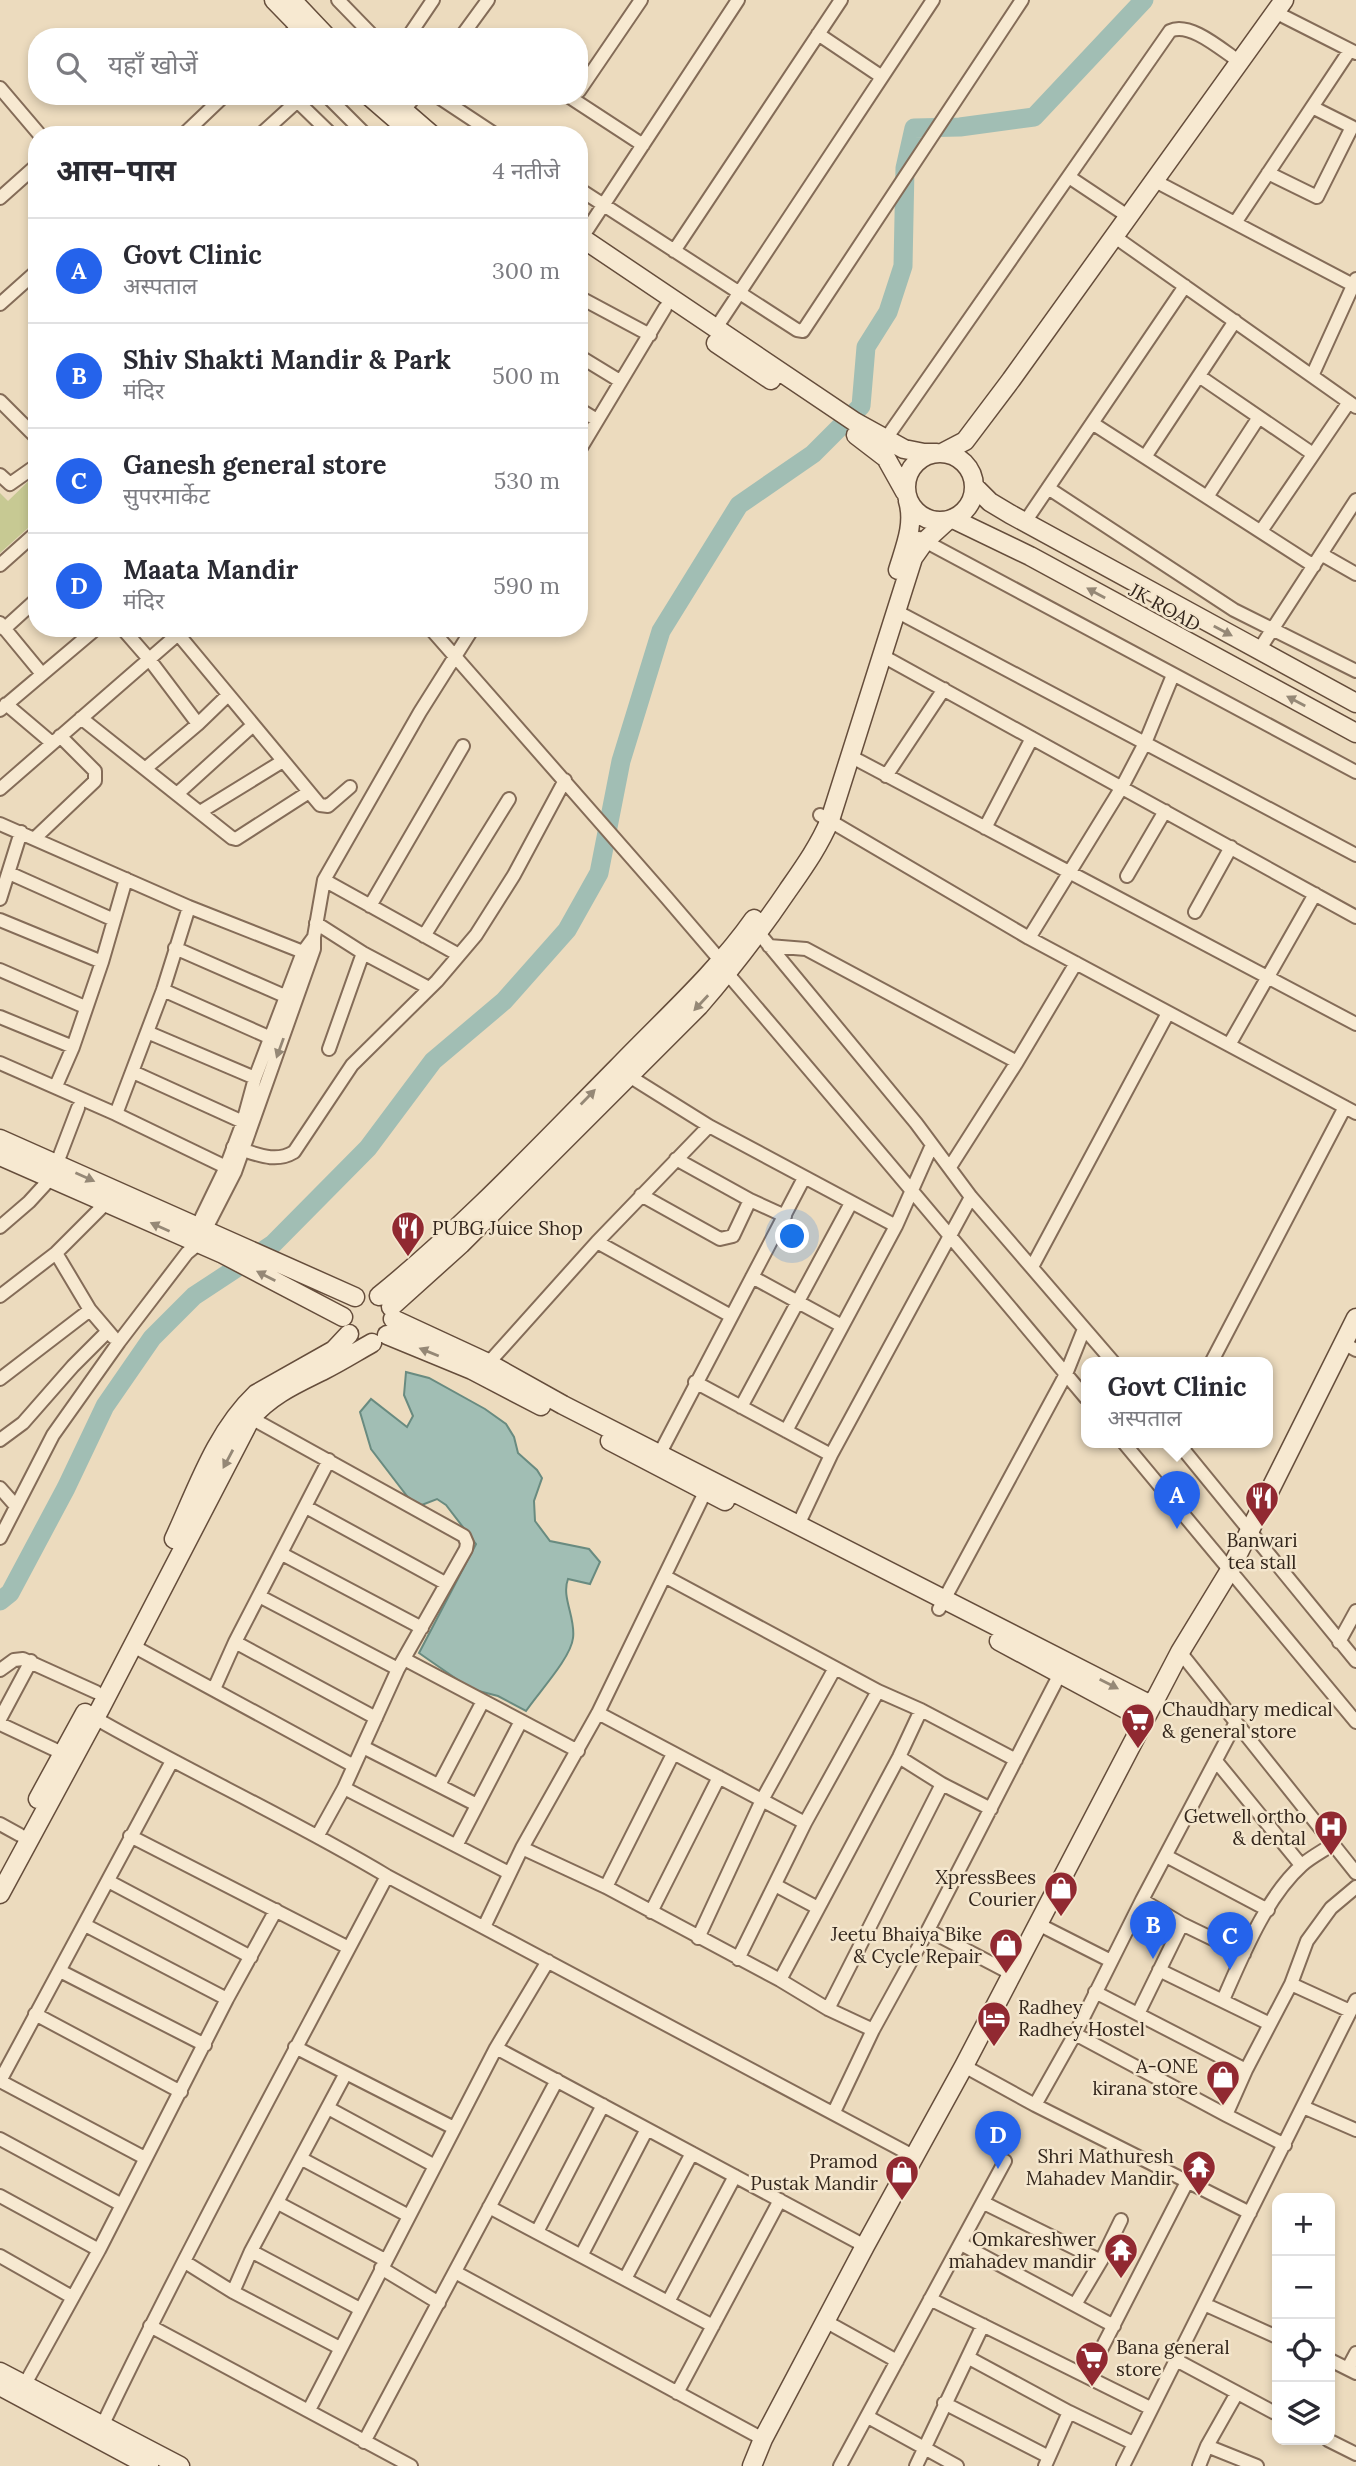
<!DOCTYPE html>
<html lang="hi">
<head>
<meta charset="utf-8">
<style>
  :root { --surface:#fff; --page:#f7f7f7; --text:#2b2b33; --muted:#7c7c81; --line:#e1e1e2; --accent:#2563eb }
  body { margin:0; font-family:Lora,"Noto Sans Devanagari",serif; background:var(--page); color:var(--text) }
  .controls { position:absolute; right:21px; bottom:21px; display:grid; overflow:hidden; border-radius:14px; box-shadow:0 4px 10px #0003 }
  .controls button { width:63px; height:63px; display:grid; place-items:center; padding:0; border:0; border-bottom:2px solid var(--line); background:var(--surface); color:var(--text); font:35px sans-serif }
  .you { position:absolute; left:793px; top:1237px; width:24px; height:24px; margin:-18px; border:5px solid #fff; border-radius:50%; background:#1a73e8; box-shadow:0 0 0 10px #1a73e833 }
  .badge { display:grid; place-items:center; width:46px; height:46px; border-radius:50%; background:var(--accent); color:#fff; font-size:23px; font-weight:700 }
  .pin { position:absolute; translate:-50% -58px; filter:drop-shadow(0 2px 4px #0008) }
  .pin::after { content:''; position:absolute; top:37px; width:24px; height:21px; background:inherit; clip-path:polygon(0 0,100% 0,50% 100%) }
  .popup { position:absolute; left:1081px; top:1357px; width:192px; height:91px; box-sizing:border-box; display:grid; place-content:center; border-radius:14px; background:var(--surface); filter:drop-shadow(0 2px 5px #0005); font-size:23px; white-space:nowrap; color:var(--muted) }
  .popup b { font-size:26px; color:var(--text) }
  .popup::after { content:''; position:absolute; left:50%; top:100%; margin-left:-14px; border:14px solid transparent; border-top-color:var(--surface) }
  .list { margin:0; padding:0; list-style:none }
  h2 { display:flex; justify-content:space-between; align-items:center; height:91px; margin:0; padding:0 28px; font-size:30px }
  h2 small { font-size:23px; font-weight:400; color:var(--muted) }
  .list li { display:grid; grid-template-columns:46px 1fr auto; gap:21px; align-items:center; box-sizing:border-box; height:105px; padding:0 28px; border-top:2px solid var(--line) }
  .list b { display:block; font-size:26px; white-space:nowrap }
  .list p { margin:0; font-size:23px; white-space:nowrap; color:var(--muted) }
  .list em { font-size:23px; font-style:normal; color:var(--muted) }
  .icon { flex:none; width:38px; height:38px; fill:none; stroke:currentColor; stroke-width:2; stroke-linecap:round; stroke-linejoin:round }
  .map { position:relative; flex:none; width:1356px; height:2466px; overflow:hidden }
  .search { position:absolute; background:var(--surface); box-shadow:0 4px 10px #0003; left:28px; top:28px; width:560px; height:77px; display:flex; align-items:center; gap:18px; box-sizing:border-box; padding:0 24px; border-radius:28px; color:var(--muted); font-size:26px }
  .panel { position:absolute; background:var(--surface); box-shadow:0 4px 10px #0003; left:28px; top:126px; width:560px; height:511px; border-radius:28px }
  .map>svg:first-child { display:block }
</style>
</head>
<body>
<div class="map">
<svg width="1356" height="2466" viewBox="0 0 1356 2466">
  <rect width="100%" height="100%" fill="#ecdbbe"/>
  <path fill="#c7c993" d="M37,473v47l-37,33v-60l8,8z"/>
  <path fill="#a1beb4" stroke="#698b80" stroke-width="2" d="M406,1372l23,6 56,31 21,15 8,13 4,16 19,17 5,8 -8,23 1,20 15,20 39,8 11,13 -10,22 -22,-5c-7,18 8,39 5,59 -2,20 -35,55 -47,73l-28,-15 -27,-7 -52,-36 57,-109 -30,-39 -9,-6 -18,7 -12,-10 -36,-47 -11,-37 11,-13 36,28 6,-11 -9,-21z"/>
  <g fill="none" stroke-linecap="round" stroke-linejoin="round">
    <path stroke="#a1beb4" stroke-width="19" d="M0,1601l10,-8 56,-105 39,-82 47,-68 42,-42 79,-52 95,-96 65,-87 71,-60 63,-71 32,-57 22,-112 40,-130 78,-126 74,-51 48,-48 5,-59 22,-35 15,-46 2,-98 9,-40 46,-1 74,-10 110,-117"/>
    <g stroke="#846c58" stroke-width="16">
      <path id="street" d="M338,0l36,37
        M1275,12l81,41
        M818,34l64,43
        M287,37l12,-11
        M408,37l25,-37
        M461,37l27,-37
        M0,88l40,47
        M579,91l62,-91
        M327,96l39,39
        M437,96l59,39
        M568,96l75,49
        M297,101l35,34
        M403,112l12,-16
        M183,135l41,-39
        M260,135l43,-39
        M1268,173l49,24 35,-70 -40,-20
        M1069,177l60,40
        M1155,181l198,104
        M579,189l218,141 6,1 219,-331
        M0,198l37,-33
        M1235,223l115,-173
        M1115,237l241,170
        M579,242l159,-242
        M674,251l167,-251
        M579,297l71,38
        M0,304l37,-33
        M716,328l217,-328
        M579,356l41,25
        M1199,376l114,78
        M1312,376l44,-97
        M0,401l37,37
        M579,409l18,11
        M1092,423l222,143
        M885,440l285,-409c20,-10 53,20 70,31
        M579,451l86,-143
        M1145,457l90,-136
        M0,475l10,9 27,-19
        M1048,488l186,122 122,61
        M1207,497l52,-80
        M1025,522l160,-236
        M1261,531l88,-129
        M919,538l437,234
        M1321,554l35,20
        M0,565l37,-33
        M896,611l460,244
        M0,623l42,51
        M122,628l27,31 49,65
        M430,628l236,269 54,63 7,13c121,141 240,283 359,425
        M4,629l33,-30
        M178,634l142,171 8,1 22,-19
        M1259,650l97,-150
        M881,655l475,262
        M6,704l46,39
        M0,710l97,-82
        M81,718l151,120 4,1 73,-47
        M850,756l506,268
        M146,768l52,-44 30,-29
        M886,776l58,-87
        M0,789l185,-161
        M177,794l75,-68
        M200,812l83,-51
        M820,815l209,123 327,175
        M0,824l189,83 114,45
        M985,828l47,-90
        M35,838l60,-57v-10l-35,-35
        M9,873l105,47
        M1127,876l38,-65
        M324,880l135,75
        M0,899l21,-67
        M370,906l93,-160
        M1195,912l36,-65
        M0,920l102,42
        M316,923l47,30 66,35
        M753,926l163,197 55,74 143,166
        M424,936l85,-137
        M1029,938l93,-151 23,-44 28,-68
        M769,946l37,3 211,113
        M175,948l112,49
        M0,970l85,37
        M163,990l108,48
        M0,1017l73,30
        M147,1032l108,46
        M1229,1045l86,-151
        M329,1049l34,-96
        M0,1063l116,51 116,56
        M133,1072l110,50
        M629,1076l80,50 187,100
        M56,1086l17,-39 29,-85 24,-83
        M116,1114l47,-124 26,-83
        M233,1147c22,6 41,17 61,5l58,-87 85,-84 39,-46 38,-60 51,-95
        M676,1159l74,41 35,16
        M49,1161l8,2 21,-55
        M950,1167l67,-105 59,-99
        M641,1195l79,44 13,-3 17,-36
        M0,1227l29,-25 22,-24
        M194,1233l32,-66 17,-45 12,-44 48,-126 11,-15
        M597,1242l134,74
        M56,1253l34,57 23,27
        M1032,1267l136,-254
        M752,1277l90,49
        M0,1296l56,-43 50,-50
        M1343,1343l13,7
        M1211,1363l134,-256
        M483,1369l114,-127 112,-116
        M0,1379l90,-69
        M695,1382l136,73
        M741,1407l110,-204
        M251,1418l213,118 3,7 -1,6 -68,120 -54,119 -26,47
        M786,1431l110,-205 36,-81
        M0,1440l23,-17 50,-57 34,-34
        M1124,1443l232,279
        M1178,1443l178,218
        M660,1453l144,-275
        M0,1488l15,17
        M306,1507l139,76
        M798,1525l33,-70 140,-258
        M0,1538l53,-103 66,-93 68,-89 11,-9 37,-72 79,-223v-12l10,-57 96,-168 53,-84
        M282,1554l140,74
        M666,1577l212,114 43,19 95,50
        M259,1596l139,73
        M939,1609l127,-235 18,-45
        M235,1642l141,76
        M1339,1642l17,-31
        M133,1646l221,120
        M1180,1652l176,221
        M404,1659l174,92
        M0,1670l14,-10 9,-1 73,33
        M214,1689l21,-47 94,-182
        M598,1713l207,110
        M95,1718c96,55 197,101 292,158l528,281
        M0,1719l31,-58
        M0,1724l62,29
        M363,1747l114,58
        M899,1757l43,27 49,25
        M1216,1761l85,104
        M439,1785l44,-84
        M344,1788l165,85
        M0,1824l20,11
        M130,1836l219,112
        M457,1844l64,-123
        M522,1848l84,39 174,93 48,29 45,21
        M1166,1856l102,54
        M108,1881l143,76
        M775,1885l43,23
        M606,1887l67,-133
        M1142,1900l40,24 62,30
        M651,1912l68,-135
        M1038,1924l73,37
        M85,1925l142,74
        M484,1927l38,-79 76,-135 111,-229
        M928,1930l84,44
        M698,1938l64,-138 73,-132
        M738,1959l67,-136 73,-132
        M1159,1970l111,54
        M60,1971l145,74
        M780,1980l119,-223 22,-47
        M1291,1984l59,27
        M1095,1992l151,78
        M1223,2000c19,-43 43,-103 79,-135 9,-8 21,-14 31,-21
        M828,2009l114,-225
        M35,2014l146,78
        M1138,2014l44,-90
        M1075,2034l151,81 59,30
        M295,2047l159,81
        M496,2048l369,198
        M964,2066l71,39 215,108
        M0,2081l172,-320
        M0,2081l145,77
        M1035,2105l40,-71 67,-134 94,-178
        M1303,2107l53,23
        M328,2108l107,58
        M834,2112l39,-82 55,-100 135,-262
        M1226,2115l20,-45 45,-86 16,-43 24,-33 25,-21
        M0,2139l122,66
        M302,2159l107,57
        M0,2196l99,54
        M278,2203l107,57
        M984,2203l117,58
        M489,2207l224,119
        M537,2232l66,-127
        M961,2244l153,82
        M251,2251l109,58
        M0,2256l72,41
        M581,2256l66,-127
        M185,2262l48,30 107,56
        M381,2268l58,35
        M455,2272l308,167
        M625,2279l67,-126
        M233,2292l18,-41 95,-178
        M930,2299l220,109
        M668,2302l67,-126
        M1076,2303l25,-42 20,-41
        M1204,2304l73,33
        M825,2321l72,40
        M150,2326l261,140
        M969,2358l100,54 64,31
        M1176,2360l101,54
        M1330,2360l26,13
        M1348,2368l8,-15
        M1087,2377l100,-195
        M25,2384l74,-134 128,-251 49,-89
        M677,2393l103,-193
        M944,2403l105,54
        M309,2410l187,-362 52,-87
        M868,2417l89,49
        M102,2426c89,-186 189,-367 285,-550
        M1328,2440l28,14
        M364,2442l193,-362
        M1207,2446l50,20
        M840,2466l165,-305
        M916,2466l67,-141
        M1045,2466l24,-54
        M1123,2466l233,-466
        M1199,2466l8,-20 30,-53"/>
    </g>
    <g stroke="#654d3b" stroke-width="21">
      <path id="secondary" d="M274,0l36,37
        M292,0l35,37
        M369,96l45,39
        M387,96l45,39
        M579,236l276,186 49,27 20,4h13
        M716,343l55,37
        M856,435l30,23 19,34
        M906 487a34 34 0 1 1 68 0a34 34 0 1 1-68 0Z
        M942,453l23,-12 46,-61 273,-380
        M974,486l16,16 20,12 346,189
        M953,519l77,37 326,177
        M898,570c7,-23 17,-46 10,-69
        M0,1139l355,158
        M0,1156l223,98 120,63
        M379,1296c86,-70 160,-149 238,-228 45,-47 99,-95 137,-149
        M391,1307l70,-63 238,-238c32,-37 62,-76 89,-116 16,-23 31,-44 42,-70l83,-262 12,-17 23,-21
        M393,1319l95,44 75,42 588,300
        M387,1335l85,35 69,36
        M610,1441l115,60
        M174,1539c23,-50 42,-107 82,-145l78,-44 15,-16
        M999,1641l145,78
        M38,1799l47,-86
        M0,1894l100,-185 151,-291c21,-24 45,-34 73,-48 16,-8 32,-18 48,-27
        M0,2372l180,94
        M0,2386l149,80
        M752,2466l11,-27 102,-193 99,-180 216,-414 50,-82 126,-252"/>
    </g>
    <use href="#street" stroke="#f7e9d1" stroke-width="12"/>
    <use href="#secondary" stroke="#f7e9d1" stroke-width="18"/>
  </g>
  <defs><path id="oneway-solid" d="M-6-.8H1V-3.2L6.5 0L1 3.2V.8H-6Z" transform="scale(1.75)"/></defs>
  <g fill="#958876">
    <use href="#oneway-solid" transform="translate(1096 593) rotate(-151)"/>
    <use href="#oneway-solid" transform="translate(1223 631) rotate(28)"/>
    <use href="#oneway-solid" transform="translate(1296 701) rotate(-152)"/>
    <use href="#oneway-solid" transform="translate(701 1003) rotate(133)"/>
    <use href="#oneway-solid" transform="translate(280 1048) rotate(110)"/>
    <use href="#oneway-solid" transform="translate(588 1097) rotate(-46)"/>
    <use href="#oneway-solid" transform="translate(85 1177) rotate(24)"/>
    <use href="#oneway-solid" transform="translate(160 1227) rotate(-156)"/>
    <use href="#oneway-solid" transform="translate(266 1276) rotate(-153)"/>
    <use href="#oneway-solid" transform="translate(429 1352) rotate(-158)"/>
    <use href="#oneway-solid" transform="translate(228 1459) rotate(118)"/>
    <use href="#oneway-solid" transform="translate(1109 1684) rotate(27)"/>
  </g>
  <defs>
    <g id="restaurant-pin" transform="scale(1.75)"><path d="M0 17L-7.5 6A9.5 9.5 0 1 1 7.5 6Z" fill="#912931" stroke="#f4e6cd"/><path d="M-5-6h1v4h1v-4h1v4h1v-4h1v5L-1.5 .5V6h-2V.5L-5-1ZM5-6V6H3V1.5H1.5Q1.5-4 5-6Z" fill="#fff"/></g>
    <g id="supermarket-pin" transform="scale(1.75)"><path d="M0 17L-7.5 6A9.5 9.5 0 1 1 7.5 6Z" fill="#912931" stroke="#f4e6cd"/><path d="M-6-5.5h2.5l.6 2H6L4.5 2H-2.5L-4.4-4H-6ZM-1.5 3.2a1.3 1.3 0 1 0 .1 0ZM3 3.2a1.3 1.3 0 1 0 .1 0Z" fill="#fff"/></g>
    <g id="hospital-pin" transform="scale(1.75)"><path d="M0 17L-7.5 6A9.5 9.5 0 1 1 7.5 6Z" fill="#912931" stroke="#f4e6cd"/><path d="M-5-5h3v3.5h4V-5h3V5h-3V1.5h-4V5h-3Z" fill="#fff"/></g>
    <g id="shop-pin" transform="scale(1.75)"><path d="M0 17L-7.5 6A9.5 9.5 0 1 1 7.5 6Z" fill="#912931" stroke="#f4e6cd"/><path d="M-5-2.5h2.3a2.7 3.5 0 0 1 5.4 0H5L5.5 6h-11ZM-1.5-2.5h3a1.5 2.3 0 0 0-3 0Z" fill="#fff"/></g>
    <g id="hotel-pin" transform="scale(1.75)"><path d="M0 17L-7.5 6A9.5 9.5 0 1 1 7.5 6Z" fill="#912931" stroke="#f4e6cd"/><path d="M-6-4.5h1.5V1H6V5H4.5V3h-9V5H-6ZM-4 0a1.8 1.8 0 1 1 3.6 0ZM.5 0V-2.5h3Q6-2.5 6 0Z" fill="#fff"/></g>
    <g id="temple-pin" transform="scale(1.75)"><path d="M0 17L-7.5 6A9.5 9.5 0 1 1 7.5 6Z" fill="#912931" stroke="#f4e6cd"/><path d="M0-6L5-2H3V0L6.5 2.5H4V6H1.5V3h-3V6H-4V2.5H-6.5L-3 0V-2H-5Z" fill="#fff"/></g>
  </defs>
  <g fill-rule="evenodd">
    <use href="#restaurant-pin" x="408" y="1228"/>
    <use href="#restaurant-pin" x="1262" y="1498"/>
    <use href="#supermarket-pin" x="1138" y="1720"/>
    <use href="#hospital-pin" x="1331" y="1827"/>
    <use href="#shop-pin" x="1061" y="1888"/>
    <use href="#shop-pin" x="1006" y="1945"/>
    <use href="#hotel-pin" x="994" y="2018"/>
    <use href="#shop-pin" x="1223" y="2077"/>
    <use href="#temple-pin" x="1199" y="2167"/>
    <use href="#shop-pin" x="902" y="2172"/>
    <use href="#temple-pin" x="1121" y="2250"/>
    <use href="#supermarket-pin" x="1092" y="2358"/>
  </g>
  <g text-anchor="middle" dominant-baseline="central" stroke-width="5" stroke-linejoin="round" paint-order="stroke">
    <g font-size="19" fill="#33261c" stroke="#f4e6cd">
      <text transform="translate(1165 607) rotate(29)">JK ROAD</text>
    </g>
    <g font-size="19" fill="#33261c" stroke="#f4e6cd" text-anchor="end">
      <text x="432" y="1228" text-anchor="start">PUBG Juice Shop</text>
      <text x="1262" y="1540" text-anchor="middle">Banwari<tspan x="1262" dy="22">tea stall</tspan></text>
      <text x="1162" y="1709" text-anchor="start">Chaudhary medical<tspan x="1162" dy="22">&amp; general store</tspan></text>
      <text x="1306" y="1816">Getwell ortho<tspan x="1306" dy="22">&amp; dental</tspan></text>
      <text x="1036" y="1877">XpressBees<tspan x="1036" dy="22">Courier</tspan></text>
      <text x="982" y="1934">Jeetu Bhaiya Bike<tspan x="982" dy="22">&amp; Cycle Repair</tspan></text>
      <text x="1018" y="2007" text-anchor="start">Radhey<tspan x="1018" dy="22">Radhey Hostel</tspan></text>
      <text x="1198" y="2066">A-ONE<tspan x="1198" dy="22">kirana store</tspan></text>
      <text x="1174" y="2156">Shri Mathuresh<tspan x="1174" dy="22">Mahadev Mandir</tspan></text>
      <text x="878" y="2161">Pramod<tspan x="878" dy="22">Pustak Mandir</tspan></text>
      <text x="1096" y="2239">Omkareshwer<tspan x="1096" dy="22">mahadev mandir</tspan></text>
      <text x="1116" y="2347" text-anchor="start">Bana general<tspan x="1116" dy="22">store</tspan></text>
    </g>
  </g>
</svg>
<div class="controls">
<button>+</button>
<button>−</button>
<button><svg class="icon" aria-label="locate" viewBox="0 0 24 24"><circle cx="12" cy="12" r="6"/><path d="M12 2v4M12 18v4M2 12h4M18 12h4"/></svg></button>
<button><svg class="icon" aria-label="layers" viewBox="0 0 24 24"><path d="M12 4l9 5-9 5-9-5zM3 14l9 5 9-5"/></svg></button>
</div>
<div class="you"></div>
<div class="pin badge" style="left:1177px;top:1529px">A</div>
<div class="popup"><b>Govt Clinic</b>अस्पताल</div>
<div class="pin badge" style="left:1153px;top:1959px">B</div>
<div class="pin badge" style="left:1230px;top:1970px">C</div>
<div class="pin badge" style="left:998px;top:2169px">D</div>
<div class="search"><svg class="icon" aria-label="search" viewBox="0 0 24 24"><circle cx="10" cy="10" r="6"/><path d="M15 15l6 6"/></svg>यहाँ खोजें</div>
<section class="panel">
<h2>आस-पास<small>4 नतीजे</small></h2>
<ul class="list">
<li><span class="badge">A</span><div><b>Govt Clinic</b><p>अस्पताल</p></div><em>300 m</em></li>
<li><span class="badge">B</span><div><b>Shiv Shakti Mandir &amp; Park</b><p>मंदिर</p></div><em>500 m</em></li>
<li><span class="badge">C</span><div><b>Ganesh general store</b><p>सुपरमार्केट</p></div><em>530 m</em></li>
<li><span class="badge">D</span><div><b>Maata Mandir</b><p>मंदिर</p></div><em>590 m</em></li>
</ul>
</section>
</div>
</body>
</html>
